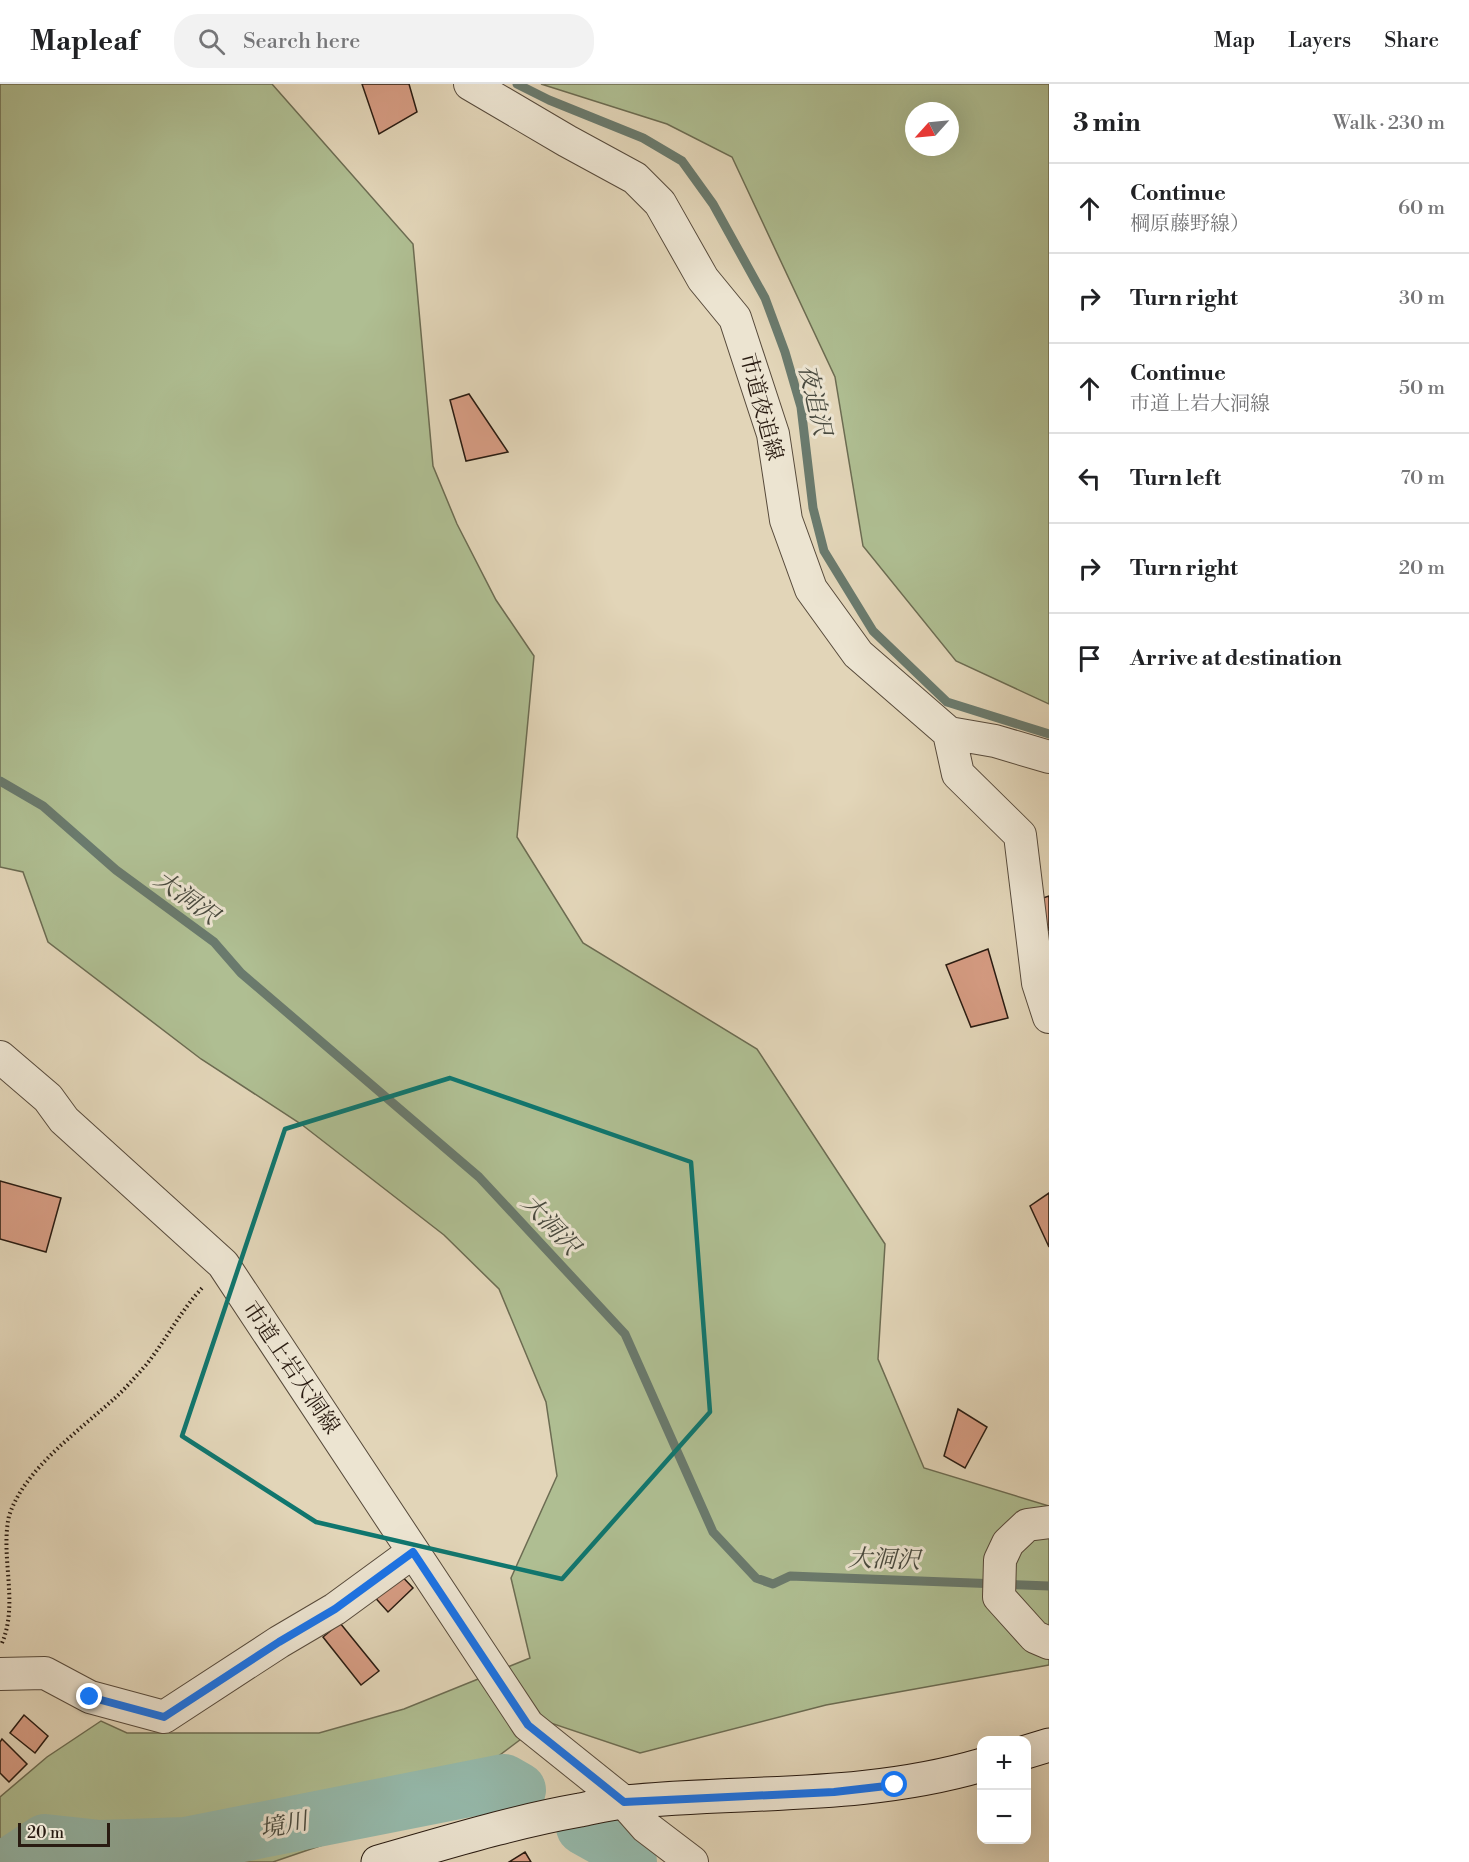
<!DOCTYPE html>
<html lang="en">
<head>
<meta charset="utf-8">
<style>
  :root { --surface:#fff; --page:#f2f2f2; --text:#202124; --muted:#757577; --line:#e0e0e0 }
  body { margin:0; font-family:"Libre Bodoni","Noto Serif JP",serif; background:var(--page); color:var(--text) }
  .controls { position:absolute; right:18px; bottom:18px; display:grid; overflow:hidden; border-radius:12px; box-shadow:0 6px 24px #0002 }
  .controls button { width:54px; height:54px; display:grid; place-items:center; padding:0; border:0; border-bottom:2px solid var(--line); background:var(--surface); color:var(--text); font:30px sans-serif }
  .compass { position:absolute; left:905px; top:18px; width:54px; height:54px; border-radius:50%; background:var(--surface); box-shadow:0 6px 24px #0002; rotate:243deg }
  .scale { position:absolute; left:18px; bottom:15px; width:92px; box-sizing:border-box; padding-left:6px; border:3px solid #291b11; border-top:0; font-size:16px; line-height:21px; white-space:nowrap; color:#291b11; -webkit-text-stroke:4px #ece4d1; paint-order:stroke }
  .stop { position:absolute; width:18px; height:18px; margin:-14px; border:4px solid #1a73e8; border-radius:50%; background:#fff }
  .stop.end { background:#1a73e8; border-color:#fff; box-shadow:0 2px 6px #0008 }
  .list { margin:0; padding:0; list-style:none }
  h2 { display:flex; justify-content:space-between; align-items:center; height:78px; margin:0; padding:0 24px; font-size:26px }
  h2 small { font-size:20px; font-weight:400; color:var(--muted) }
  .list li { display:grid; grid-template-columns:39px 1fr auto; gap:18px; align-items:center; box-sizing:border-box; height:90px; padding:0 24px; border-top:2px solid var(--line) }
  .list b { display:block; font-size:22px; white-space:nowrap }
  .list p { margin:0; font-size:20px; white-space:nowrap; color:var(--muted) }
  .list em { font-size:20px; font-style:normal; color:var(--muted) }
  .icon { flex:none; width:33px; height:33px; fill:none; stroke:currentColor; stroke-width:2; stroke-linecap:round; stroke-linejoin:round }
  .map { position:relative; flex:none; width:1049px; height:1778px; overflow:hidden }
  header { display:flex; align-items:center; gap:36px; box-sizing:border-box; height:84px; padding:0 30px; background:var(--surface); border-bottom:2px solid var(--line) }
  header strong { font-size:28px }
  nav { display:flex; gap:33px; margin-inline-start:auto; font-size:21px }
  .search { width:420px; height:54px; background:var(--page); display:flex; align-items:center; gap:15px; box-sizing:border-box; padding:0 21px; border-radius:24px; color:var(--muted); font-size:22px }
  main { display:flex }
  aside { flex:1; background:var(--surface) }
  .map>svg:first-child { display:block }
</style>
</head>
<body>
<header>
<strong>Mapleaf</strong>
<div class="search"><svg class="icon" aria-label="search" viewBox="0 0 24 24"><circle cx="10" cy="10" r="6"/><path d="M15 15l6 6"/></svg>Search here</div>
<nav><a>Map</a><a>Layers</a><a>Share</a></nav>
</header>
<main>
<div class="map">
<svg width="1049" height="1778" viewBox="0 0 1049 1778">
  <rect width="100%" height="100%" fill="#e2d5b8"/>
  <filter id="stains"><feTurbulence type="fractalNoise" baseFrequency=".00333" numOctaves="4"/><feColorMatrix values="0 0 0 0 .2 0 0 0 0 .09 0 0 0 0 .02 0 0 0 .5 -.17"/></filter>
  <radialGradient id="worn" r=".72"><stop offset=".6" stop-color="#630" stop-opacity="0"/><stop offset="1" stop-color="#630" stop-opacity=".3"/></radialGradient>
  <path fill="#afbe92" stroke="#6c6c52" stroke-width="1.5" fill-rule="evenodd" d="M0,0h272l141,160 20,222 24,58 39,76 38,56 -17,181 66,106 174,106 128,195 -7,115 46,109 125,38v159l-223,40 -186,48 -95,-32 -117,88 -155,53h-273v-65l47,-40 54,-36 26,12h192l85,-24 126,-51 -19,-80 46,-102 -11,-74 -47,-113 -55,-54 -143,-111 -100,-65 -153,-117 -25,-70 -23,-5z
    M541,0h508v620l-93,-43 -93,-115 -28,-169 -103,-220 -65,-33zM914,27h36v36h-36z"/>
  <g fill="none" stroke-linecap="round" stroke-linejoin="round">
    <path stroke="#6a7a6d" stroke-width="9" d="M517,0l32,16 94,38 39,23 31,43 52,94 20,54 16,55 12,101 11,43 49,80 74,71 102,32
      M0,697l43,25 73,64 98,72 27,31 238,204 146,157 88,198 43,46 17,6 17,-8 259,10"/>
    <path stroke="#95b9ab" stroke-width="56" d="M584,1743l23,13 22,22
      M15,1778l30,-20 55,6 86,-3 318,-63 14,8"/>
  </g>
  <path fill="#d69c83" stroke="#291b11" stroke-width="1.5" d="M362,0h47l8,28 -38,22z
    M469,310l39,58 -42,9 -16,-61z
    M1049,812v35l-12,-31z
    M988,865l20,69 -37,9 -25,-62z
    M0,1097l61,17 -15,54 -46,-13z
    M1049,1109v54l-19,-41z
    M958,1325l29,18 -22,41 -21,-12z
    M396,1486l17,18 -25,24 -17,-19z
    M340,1539l39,48 -18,14 -38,-48z
    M24,1631l24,21 -13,17 -25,-20z
    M2,1655l25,25 -18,18 -9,-9v-31z
    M525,1768l6,10h-22z"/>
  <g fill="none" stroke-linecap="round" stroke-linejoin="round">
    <g stroke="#574a3b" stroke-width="34">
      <path id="minor" d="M470,0l97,57 68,37 25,25 43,76 32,39 38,116 13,86 25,69 47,65 91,79 46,8 54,16
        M949,649l9,41 62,61 18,148 11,34
        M0,973l48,41 16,22 159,144 305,461 96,77 22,25 46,35
        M1049,1438l-22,3 -19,18 -8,17 -1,37 36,40 14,6
        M0,1590l45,-1 45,24 74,20 115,-75 56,-33 78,-57"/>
    </g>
    <g stroke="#291b11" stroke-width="35">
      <path id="secondary" d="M1026,1668l23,-7
        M378,1778c67,-19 134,-40 202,-52 15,-3 30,-7 45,-8 121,-12 237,-2 357,-37"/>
    </g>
    <path stroke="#291b11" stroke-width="4" stroke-dasharray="1.5 3" stroke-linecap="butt" d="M2,1559c17,-40 -2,-86 7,-127 15,-47 71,-86 106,-118 11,-10 21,-22 31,-33 20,-25 35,-55 57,-78"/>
    <use href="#minor" stroke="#ece4d1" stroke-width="32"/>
    <use href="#secondary" stroke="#ece4d1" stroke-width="33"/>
  </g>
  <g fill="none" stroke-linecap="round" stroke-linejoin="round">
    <path stroke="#1a73e8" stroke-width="8" d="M90,1613l74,20 115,-75 56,-33 78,-57 115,173 96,77 210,-10 61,-7"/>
  </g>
  <path fill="none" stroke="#0f766e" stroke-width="4.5" stroke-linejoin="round" d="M450,994l241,84 19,250 -148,167 -246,-57 -134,-86 103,-307z"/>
  <g text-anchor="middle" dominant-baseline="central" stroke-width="6" stroke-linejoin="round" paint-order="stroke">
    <g font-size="22" fill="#291b11" stroke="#ece4d1">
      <text transform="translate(761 323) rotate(75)">市道夜追線</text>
      <text transform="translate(291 1284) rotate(56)">市道上岩大洞線</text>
    </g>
    <g font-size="24" font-style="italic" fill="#494a3f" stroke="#ece4d1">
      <text transform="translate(814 316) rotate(77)">夜追沢</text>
      <text transform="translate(186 814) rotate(36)">大洞沢</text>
      <text transform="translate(550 1141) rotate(47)">大洞沢</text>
      <text transform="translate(884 1476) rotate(2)">大洞沢</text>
      <text transform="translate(284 1742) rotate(-11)">境川</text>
    </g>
  </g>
  <rect width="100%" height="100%" filter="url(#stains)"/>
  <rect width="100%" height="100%" fill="url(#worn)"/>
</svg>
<div class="controls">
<button>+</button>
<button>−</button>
</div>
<svg class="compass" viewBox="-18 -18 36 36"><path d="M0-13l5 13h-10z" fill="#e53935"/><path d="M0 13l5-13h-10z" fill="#757577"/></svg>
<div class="scale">20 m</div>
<div class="stop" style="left:895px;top:1701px"></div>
<div class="stop end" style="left:90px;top:1613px"></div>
</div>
<aside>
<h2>3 min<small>Walk · 230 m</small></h2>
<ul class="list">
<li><svg class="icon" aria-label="ahead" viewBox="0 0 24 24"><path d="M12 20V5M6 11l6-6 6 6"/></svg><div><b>Continue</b><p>棡原藤野線）</p></div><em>60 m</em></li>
<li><svg class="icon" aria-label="right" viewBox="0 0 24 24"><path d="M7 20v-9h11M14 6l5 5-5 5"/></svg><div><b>Turn right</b></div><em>30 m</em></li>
<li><svg class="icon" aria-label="ahead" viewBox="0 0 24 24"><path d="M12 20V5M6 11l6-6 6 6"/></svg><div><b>Continue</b><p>市道上岩大洞線</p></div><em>50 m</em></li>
<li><svg class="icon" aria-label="left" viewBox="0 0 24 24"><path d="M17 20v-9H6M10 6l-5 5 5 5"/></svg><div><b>Turn left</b></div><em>70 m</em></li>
<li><svg class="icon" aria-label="right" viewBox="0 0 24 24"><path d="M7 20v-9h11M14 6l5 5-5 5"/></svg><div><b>Turn right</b></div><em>20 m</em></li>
<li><svg class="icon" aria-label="arrive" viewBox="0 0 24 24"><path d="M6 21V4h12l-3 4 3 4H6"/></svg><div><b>Arrive at destination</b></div></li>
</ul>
</aside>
</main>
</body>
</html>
